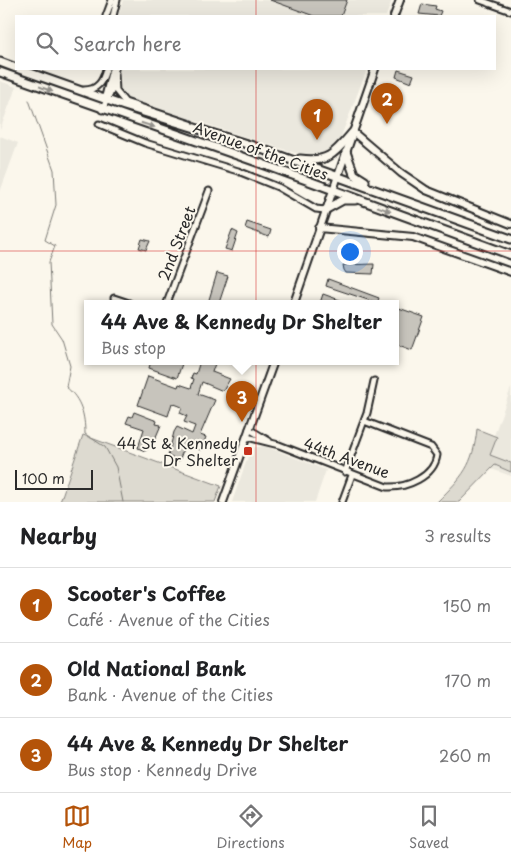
<!DOCTYPE html>
<html lang="en">
<head>
<meta charset="utf-8">
<style>
  :root { --surface:#fff; --page:#f2f2f2; --text:#202124; --muted:#757577; --line:#e0e0e0; --accent:#b45309 }
  body { margin:0; font-family:"Playpen Sans",sans-serif; background:var(--page); color:var(--text) }
  .scale { position:absolute; left:15px; bottom:12px; width:78px; box-sizing:border-box; padding-left:5px; border:2px solid #2b2b2b; border-top:0; font-size:14px; line-height:18px; white-space:nowrap; color:#2b2b2b; -webkit-text-stroke:4px #fbf7ec; paint-order:stroke }
  .you { position:absolute; left:349px; top:251px; width:18px; height:18px; margin:-12px; border:4px solid #fff; border-radius:50%; background:#1a73e8; box-shadow:0 0 0 8px #1a73e833 }
  .badge { display:grid; place-items:center; width:32px; height:32px; border-radius:50%; background:var(--accent); color:#fff; font-size:16px; font-weight:700 }
  .pin { position:absolute; translate:-50% -41px; filter:drop-shadow(0 1px 2px #0008) }
  .pin::after { content:''; position:absolute; top:26px; width:18px; height:15px; background:inherit; clip-path:polygon(0 0,100% 0,50% 100%) }
  .popup { position:absolute; left:84px; top:300px; width:315px; height:65px; box-sizing:border-box; display:grid; place-content:center; border-radius:0px; background:var(--surface); filter:drop-shadow(0 1px 4px #0005); font-size:16px; white-space:nowrap; color:var(--muted) }
  .popup b { font-size:19px; color:var(--text) }
  .popup::after { content:''; position:absolute; left:50%; top:100%; margin-left:-10px; border:10px solid transparent; border-top-color:var(--surface) }
  .list { margin:0; padding:0; list-style:none }
  h2 { display:flex; justify-content:space-between; align-items:center; height:65px; margin:0; padding:0 20px; font-size:21px }
  h2 small { font-size:16px; font-weight:400; color:var(--muted) }
  .list li { display:grid; grid-template-columns:32px 1fr auto; gap:15px; align-items:center; box-sizing:border-box; height:75px; padding:0 20px; border-top:1px solid var(--line) }
  .list b { display:block; font-size:19px; white-space:nowrap }
  .list p { margin:0; font-size:16px; white-space:nowrap; color:var(--muted) }
  .list em { font-size:16px; font-style:normal; color:var(--muted) }
  .icon { flex:none; width:28px; height:28px; fill:none; stroke:currentColor; stroke-width:2; stroke-linecap:round; stroke-linejoin:round }
  .map { position:relative; flex:none; width:511px; height:502px; overflow:hidden }
  .search { position:absolute; background:var(--surface); box-shadow:0 5px 20px #0002; left:15px; right:15px; top:15px; height:55px; display:flex; align-items:center; gap:12px; box-sizing:border-box; padding:0 18px; border-radius:0px; color:var(--muted); font-size:19px }
  .sheet { height:290px; background:var(--surface) }
  nav { display:flex; justify-content:space-around; align-items:center; box-sizing:border-box; height:70px; border-top:1px solid var(--line); background:var(--surface); font-size:14px; color:var(--muted) }
  nav a { display:grid; justify-items:center; gap:2px }
  nav .on { color:var(--accent) }
  .map>svg:first-child { display:block }
</style>
</head>
<body>
<div class="map">
<svg width="511" height="502" viewBox="0 0 511 502">
  <rect width="100%" height="100%" fill="#fbf7ec"/>
  <filter id="ink" filterUnits="userSpaceOnUse"><feTurbulence type="fractalNoise" baseFrequency=".02" numOctaves="2"/><feDisplacementMap in="SourceGraphic" scale="10" xChannelSelector="R" yChannelSelector="G"/><feConvolveMatrix kernelMatrix="1 2 1 2 8 2 1 2 1" color-interpolation-filters="sRGB"/></filter>
  <g filter="url(#ink)">
    <path fill="#ebe8de" d="M123,0h269l-6,16h-268z
      M120,69h247l-27,70 -9,12 -13,6 -23,-4 -167,-54 -7,-8z
      M0,81l16,6 -16,43z
      M0,136l18,7 -18,49z
      M511,388v88l-28,-10z
      M265,446l61,24 -11,32h-83l19,-54z"/>
    <path fill="#dddad0" stroke="#84827e" d="M477,429l20,8 -7,18 21,8v9l-16,-7 -36,37h-22c26,-26 36,-36 40,-73z
      M83,435l138,51 -6,16h-155z"/>
    <g fill="none" stroke-linecap="round" stroke-linejoin="round">
      <path stroke="#7b7a75" stroke-width="1" d="M29,100l25,70 2,35 -11,35 10,6 -6,16 3,62 10,15 8,27 -4,21c15,12 19,28 19,47l20,13 11,20 7,35"/>
    </g>
    <path fill="#c7c4bc" stroke="#2b2b2b" d="M270,0h77l-6,16h-27z
      M422,4l14,2 -1,3 6,2 -2,5 -20,-2z
      M398,70l16,5 -3,8 -15,-6z
      M247,222l24,8 -2,7 -24,-9z
      M232,230l6,3 -6,18 -7,-2z
      M142,239l8,2 -4,9 -7,-2z
      M374,264l-1,10 -27,-1 -2,-3 -1,-5z
      M217,273l11,3 -9,27h-11z
      M328,279l51,19 -2,5 -51,-17z
      M323,294l25,9h-28z
      M396,307l28,10 -12,33 -16,-6z
      M151,361h32l-6,17 -28,-10z
      M200,361h16l-4,11 18,7 -7,12 -21,-9 -4,12 17,6 -15,35 6,2 -5,13 -16,-5 -6,16 -11,-5 6,-24 3,-5 15,7 3,-8 -11,-4 3,-6 -7,-3 2,-6 -10,-4 -4,13 -30,-11 10,-29 30,11 1,-3 12,4 3,-9 -3,-1 2,-5 3,1z
      M134,412l23,9 -1,3 5,1 -9,21 -7,5 -7,-3 6,-19 -18,-6 3,-7 3,1z"/>
    <g fill="none" stroke-linecap="round" stroke-linejoin="round">
      <g stroke="#2b2b2b" stroke-width="9">
        <path id="minor" d="M480,0l31,11
          M106,16l6,-16
          M113,16l4,-16
          M115,73l1,18 9,11 66,22
          M84,90c14,0 19,-9 22,-21
          M104,100l8,-31
          M102,110l9,-18 4,-23
          M99,124l46,19 93,28 40,16 38,22 9,1
          M114,298l15,5
          M167,303l42,-112
          M249,429l20,12
          M247,437l32,8 108,42c19,1 47,-10 50,-32l-6,-8 -67,-26
          M345,472l22,-59 7,-32
          M342,502l10,-27"/>
      </g>
      <g stroke="#2b2b2b" stroke-width="10">
        <path id="tertiary" d="M394,16l6,-16
          M353,132l48,41 25,17 85,34
          M319,228l94,9 98,35
          M294,303l81,-234
          M223,502l51,-141"/>
      </g>
      <g stroke="#2b2b2b" stroke-width="11">
        <path id="secondary" d="M0,62l16,6
          M19,69l105,37 126,39 261,94
          M0,72l268,94 243,89
          M346,152l8,22 11,7
          M300,159c29,4 35,-6 53,-27
          M325,210l18,-10h12"/>
      </g>
      <use href="#minor" stroke="#fbf7ec" stroke-width="5"/>
      <use href="#tertiary" stroke="#fbf7ec" stroke-width="6"/>
      <use href="#secondary" stroke="#fbf7ec" stroke-width="7"/>
    </g>
    <defs><path id="oneway-solid" d="M-6-.8H1V-3.2L6.5 0L1 3.2V.8H-6Z" transform="scale(1.25)"/></defs>
    <g fill="#93918c">
      <use href="#oneway-solid" transform="translate(46 89) rotate(21)"/>
      <use href="#oneway-solid" transform="translate(148 125) rotate(18)"/>
      <use href="#oneway-solid" transform="translate(384 209) rotate(20)"/>
    </g>
  </g>
  <path fill="none" stroke="#d62828" stroke-width="1" stroke-opacity="0.55" d="M256,0v16M256,69v433M0,251h511"/>
  <rect fill="#c8321e" stroke="#fbf7ec" stroke-width="2" x="243" y="446" width="10" height="10" rx="2.5"/>
  <g text-anchor="middle" dominant-baseline="central" stroke-width="4" stroke-linejoin="round" paint-order="stroke">
    <g font-size="15" fill="#2b2b2b" stroke="#fbf7ec">
      <text transform="translate(261 150) rotate(20)">Avenue of the Cities</text>
      <text transform="translate(176 243) rotate(-69)">2nd Street</text>
      <text transform="translate(347 457) rotate(20)">44th Avenue</text>
    </g>
    <g font-size="15" fill="#2b2b2b" stroke="#fbf7ec" text-anchor="end">
      <text x="238" y="442">44 St &amp; Kennedy<tspan x="238" dy="17">Dr Shelter</tspan></text>
    </g>
  </g>
</svg>
<div class="scale">100 m</div>
<div class="you"></div>
<div class="pin badge" style="left:317px;top:140px">1</div>
<div class="pin badge" style="left:387px;top:124px">2</div>
<div class="pin badge" style="left:242px;top:422px">3</div>
<div class="popup"><b>44 Ave &amp; Kennedy Dr Shelter</b>Bus stop</div>
<div class="search"><svg class="icon" aria-label="search" viewBox="0 0 24 24"><circle cx="10" cy="10" r="6"/><path d="M15 15l6 6"/></svg>Search here</div>
</div>
<section class="sheet">
<h2>Nearby<small>3 results</small></h2>
<ul class="list">
<li><span class="badge">1</span><div><b>Scooter's Coffee</b><p>Café · Avenue of the Cities</p></div><em>150 m</em></li>
<li><span class="badge">2</span><div><b>Old National Bank</b><p>Bank · Avenue of the Cities</p></div><em>170 m</em></li>
<li><span class="badge">3</span><div><b>44 Ave &amp; Kennedy Dr Shelter</b><p>Bus stop · Kennedy Drive</p></div><em>260 m</em></li>
</ul>
</section>
<nav>
<a class="on"><svg class="icon" aria-label="map" viewBox="0 0 24 24"><path d="M3 6l6-2 6 2 6-2v14l-6 2-6-2-6 2zM9 4v14M15 6v14"/></svg>Map</a>
<a><svg class="icon" aria-label="directions" viewBox="0 0 24 24"><path d="M12 3l9 9-9 9-9-9zM9 14v-3h6M13 9l2 2-2 2"/></svg>Directions</a>
<a><svg class="icon" aria-label="saved" viewBox="0 0 24 24"><path d="M7 4h10v16l-5-4-5 4z"/></svg>Saved</a>
</nav>
</body>
</html>
